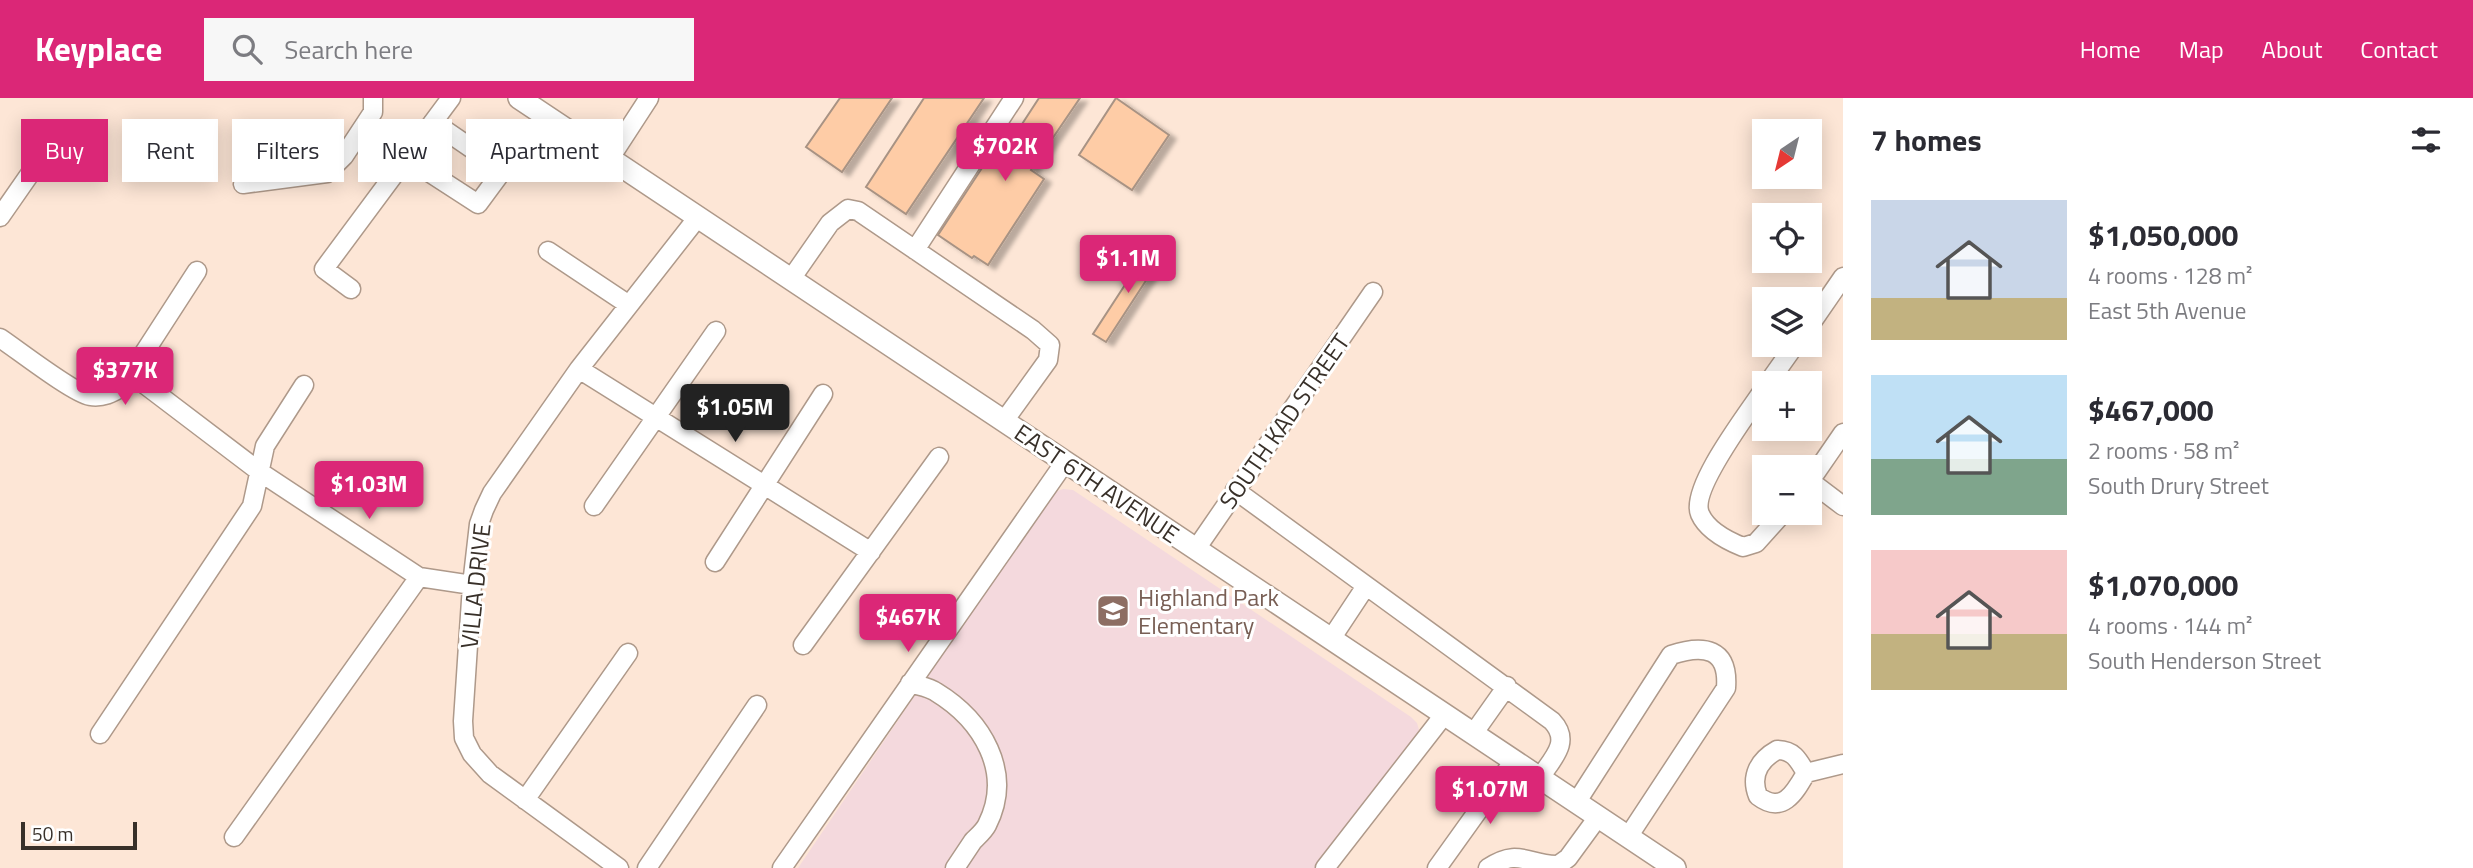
<!DOCTYPE html>
<meta charset="utf-8">
<style>
body{margin:0;font-family:"Titillium Web",sans-serif;background:#f7f7f7;color:#2b2b33;height:100vh;display:flex;flex-direction:column;font-size:26px;white-space:nowrap}
*{box-sizing:border-box;margin:0}
p{font-size:23px;color:#7c7c81}
.icon{flex:none;width:38px;height:38px;fill:none;stroke:currentColor;stroke-width:2;stroke-linecap:round;stroke-linejoin:round}
.map{position:relative;flex:1;overflow:hidden}
.drawer{display:flex;flex-direction:column;background:#fff;width:630px}
.drawer>*{flex:none}
.banner{position:absolute;left:21px;top:21px;width:665px;height:63px;display:flex;gap:14px}
.needle{width:46px;rotate:215deg}
.controls{position:absolute;left:1752px;top:21px;display:grid;gap:14px}
.controls a{display:grid;place-items:center;width:70px;height:70px;border-radius:0px;background:#fff;box-shadow:0 4px 18px #0003;font-size:35px}
.scale{position:absolute;left:21px;bottom:18px;width:116px;box-sizing:border-box;padding-left:7px;border:4px solid #383029;border-top:0;font-size:19px;line-height:24px;white-space:nowrap;color:#383029;-webkit-text-stroke:5px #fff;paint-order:stroke}
.price{position:absolute;translate:-50% -60px;padding:0 16px;border-radius:7px;background:#db2777;color:#fff;font-size:23px;line-height:46px;filter:drop-shadow(0 2px 4px #0008)}
.price::after{content:'';position:absolute;left:50%;top:42px;width:21px;height:16px;margin-left:-10px;background:inherit;clip-path:polygon(0 0,100% 0,50% 100%)}
.price.selected{background:#222;color:#fff}
ul{padding:0;list-style:none}
li{display:flex;align-items:center;gap:21px;height:175px;padding:0 28px}
li span{display:grid;place-items:center;flex:none;width:196px;height:140px;border-radius:0px;color:#555}
li>.icon{margin-inline-start:auto}
span .icon{width:84px;height:84px;fill:#fffc;stroke-width:1}
li b{font-size:30px}
h2{display:flex;justify-content:space-between;align-items:center;height:84px;padding:0 28px;font-size:30px}
.chip{padding:0 24px;border-radius:0px;background:#fff;box-shadow:0 4px 18px #0003;font-size:24px;line-height:63px}
.chip.selected{background:#db2777;color:#fff}
header{display:flex;align-items:center;gap:42px;box-sizing:border-box;height:98px;padding:0 35px;background:#db2777;color:#fff}
header strong{font-size:33px}
nav{display:flex;gap:38px;margin-inline-start:auto;font-size:24px}
.search{width:490px;height:63px;background:#f7f7f7;display:flex;align-items:center;gap:18px;box-sizing:border-box;padding:0 24px;border-radius:0px;color:#7c7c81;font-size:26px}
main{display:flex;flex:1;min-height:0}
.map>svg:first-child{display:block}
.education{fill:#f4d9dd}
.building{fill:#fecca6;stroke:#a89384;stroke-width:2;filter:url(#shadow)}
.lines{fill:none;stroke-linecap:round;stroke-linejoin:round}
.minor-casing{stroke:#ae998a;stroke-width:21}
.major-casing{stroke:#ae998a;stroke-width:24}
.minor{stroke:#fff;stroke-width:18}
.major{stroke:#fff;stroke-width:21}
.labels{text-anchor:middle;dominant-baseline:central;stroke-width:6;stroke-linejoin:round;paint-order:stroke}
.street-label{font-size:24px;fill:#383029;stroke:#fff}
.education-label{font-size:24px;fill:#785e54;stroke:#fff;text-anchor:start}
</style>
<header>
<strong>Keyplace</strong>
<div class="search"><svg class="icon" aria-label="search" viewBox="0 0 24 24"><circle cx="10" cy="10" r="6"/><path d="M15 15l6 6"/></svg>Search here</div>
<nav><a>Home</a><a>Map</a><a>About</a><a>Contact</a></nav>
</header>
<main>
<div class="map">
<svg width="1843" height="770" viewBox="0 0 1843 770">
<defs>
<filter id="shadow"><feDropShadow dx="7" dy="4" stdDeviation="2" flood-color="#0004"/></filter>
</defs>
<rect width="100%" height="100%" fill="#fde6d6"/>
<path class="education" d="M1063,391L1073,392L1411,619L1417,625L1419,632L1413,641L1317,770H798L1044,407L1055,394Z"/>
<path class="building" d="M840,0H892L842,74L806,49Z
M924,0H984L906,116L866,89Z
M1039,0H1080L1031,72L1044,81L988,167L974,158L972,160L938,137L1003,38L1011,43Z
M1116,0L1169,37L1132,92L1079,57Z
M1149,150L1162,158L1106,244L1093,236Z"/>
<g class="lines">
<defs>
<path id="minor" d="M407,60L478,106L503,72L433,24
M610,60L649,0
M243,86L327,75L344,58L373,14V0
M0,119L32,73
M915,152L1014,0
M548,153L629,207
M791,181L830,125L848,111L858,113L1033,232L1050,247L1048,262L1004,323
M351,191L324,171L451,0
M1810,227L1843,179
M0,240C18,252 73,295 90,298C103,300 112,295 122,289L197,173
M579,271L871,454
M131,276L260,374L419,479L472,487
M1768,285L1795,247
M1764,291C1749,314 1689,391 1700,416C1707,432 1728,443 1743,449L1756,445L1783,415
M1810,383L1843,335
M1810,383L1843,408
M1235,392L1552,623C1572,644 1552,661 1539,681
M594,408L716,233
M1196,451L1373,194
M715,464L823,296
M1331,541L1366,488
M803,547L939,359
M910,585C919,588 929,589 936,594C982,622 1014,674 987,727C984,733 978,738 973,743C967,752 961,761 955,770
M100,636L252,408L265,348L304,287
M1473,636L1507,588
M1777,652C1793,652 1798,661 1806,675C1795,694 1783,717 1758,698C1750,678 1759,662 1777,652Z
M1806,675L1843,666
M525,702L628,555
M1576,705L1671,557C1704,546 1729,550 1726,590L1628,739
M234,739L419,479
M619,770L490,676L472,656L464,640L463,623L472,487L479,426L484,412L492,395L579,271L698,119
M647,770L757,607
M782,770L1065,364
M1325,770L1444,617
M1437,770L1513,664
M1488,770C1518,750 1526,766 1556,767
M1554,770L1568,760L1598,719"/>
<path id="major" d="M519,0L1675,770"/>
</defs>
<use href="#minor" class="minor-casing"/>
<use href="#major" class="major-casing"/>
<use href="#minor" class="minor"/>
<use href="#major" class="major"/>
</g>
<defs>
<symbol id="school-square" viewBox="-11 -11 22 22"><rect x="-9" y="-9" width="18" height="18" rx="4" fill="#8d6e63" stroke="#fff"/><path d="M0-5L7-2L0 1L-7-2ZM-4 1L0 2.5L4 1V4Q0 6-4 4Z" fill="#fff"/></symbol>
</defs>
<g fill-rule="evenodd">
<use href="#school-square" x="1094" y="494" width="38" height="38"/>
</g>
<g class="labels">
<g class="street-label">
<text transform="translate(1284 323) rotate(-55)">SOUTH KAD STREET</text>
<text transform="translate(1097 385) rotate(34)">EAST 6TH AVENUE</text>
<text transform="translate(475 488) rotate(-84)">VILLA DRIVE</text>
</g>
<g class="education-label">
<text x="1138" y="499">Highland Park<tspan x="1138" dy="28">Elementary</tspan></text>
</g>
</g>
</svg>
<div class="controls">
<a><svg class="needle" viewBox="-14 -14 28 28"><path d="M0-13l5 13h-10z" fill="#e53935"/><path d="M0 13l5-13h-10z" fill="#7c7c81"/></svg></a>
<a><svg class="icon" aria-label="locate" viewBox="0 0 24 24"><circle cx="12" cy="12" r="6"/><path d="M12 2v4M12 18v4M2 12h4M18 12h4"/></svg></a>
<a><svg class="icon" aria-label="layers" viewBox="0 0 24 24"><path d="M12 4l9 5-9 5-9-5zM3 14l9 5 9-5"/></svg></a>
<a>+</a>
<a>−</a>
</div>
<div class="scale">50 m</div>
<b class="price" style="left:1005px;top:85px">$702K</b>
<b class="price" style="left:1128px;top:197px">$1.1M</b>
<b class="price" style="left:125px;top:309px">$377K</b>
<b class="price selected" style="left:735px;top:346px">$1.05M</b>
<b class="price" style="left:369px;top:423px">$1.03M</b>
<b class="price" style="left:908px;top:556px">$467K</b>
<b class="price" style="left:1490px;top:728px">$1.07M</b>
<div class="banner">
<a class="chip selected">Buy</a>
<a class="chip">Rent</a>
<a class="chip">Filters</a>
<a class="chip">New</a>
<a class="chip">Apartment</a>
</div>
</div>
<section class="drawer">
<h2>7 homes<svg class="icon" aria-label="filters" viewBox="0 0 24 24"><path d="M4 7h16M4 17h16"/><circle cx="9" cy="7" r="2"/><circle cx="15" cy="17" r="2"/></svg></h2>
<ul>
<li><span style="background:linear-gradient(#c9d6e8 70%,#c2b280 0)"><svg class="icon" aria-label="home" viewBox="0 0 24 24"><path d="M3 11l9-7 9 7M6 9v11h12V9"/></svg></span><div><b>$1,050,000</b><p>4 rooms · 128 m²</p><p>East 5th Avenue</p></div></li>
<li><span style="background:linear-gradient(#bfe0f5 60%,#7fa58c 0)"><svg class="icon" aria-label="home" viewBox="0 0 24 24"><path d="M3 11l9-7 9 7M6 9v11h12V9"/></svg></span><div><b>$467,000</b><p>2 rooms · 58 m²</p><p>South Drury Street</p></div></li>
<li><span style="background:linear-gradient(#f6c9c9 60%,#c2b280 0)"><svg class="icon" aria-label="home" viewBox="0 0 24 24"><path d="M3 11l9-7 9 7M6 9v11h12V9"/></svg></span><div><b>$1,070,000</b><p>4 rooms · 144 m²</p><p>South Henderson Street</p></div></li>
</ul>
</section>
</main>
